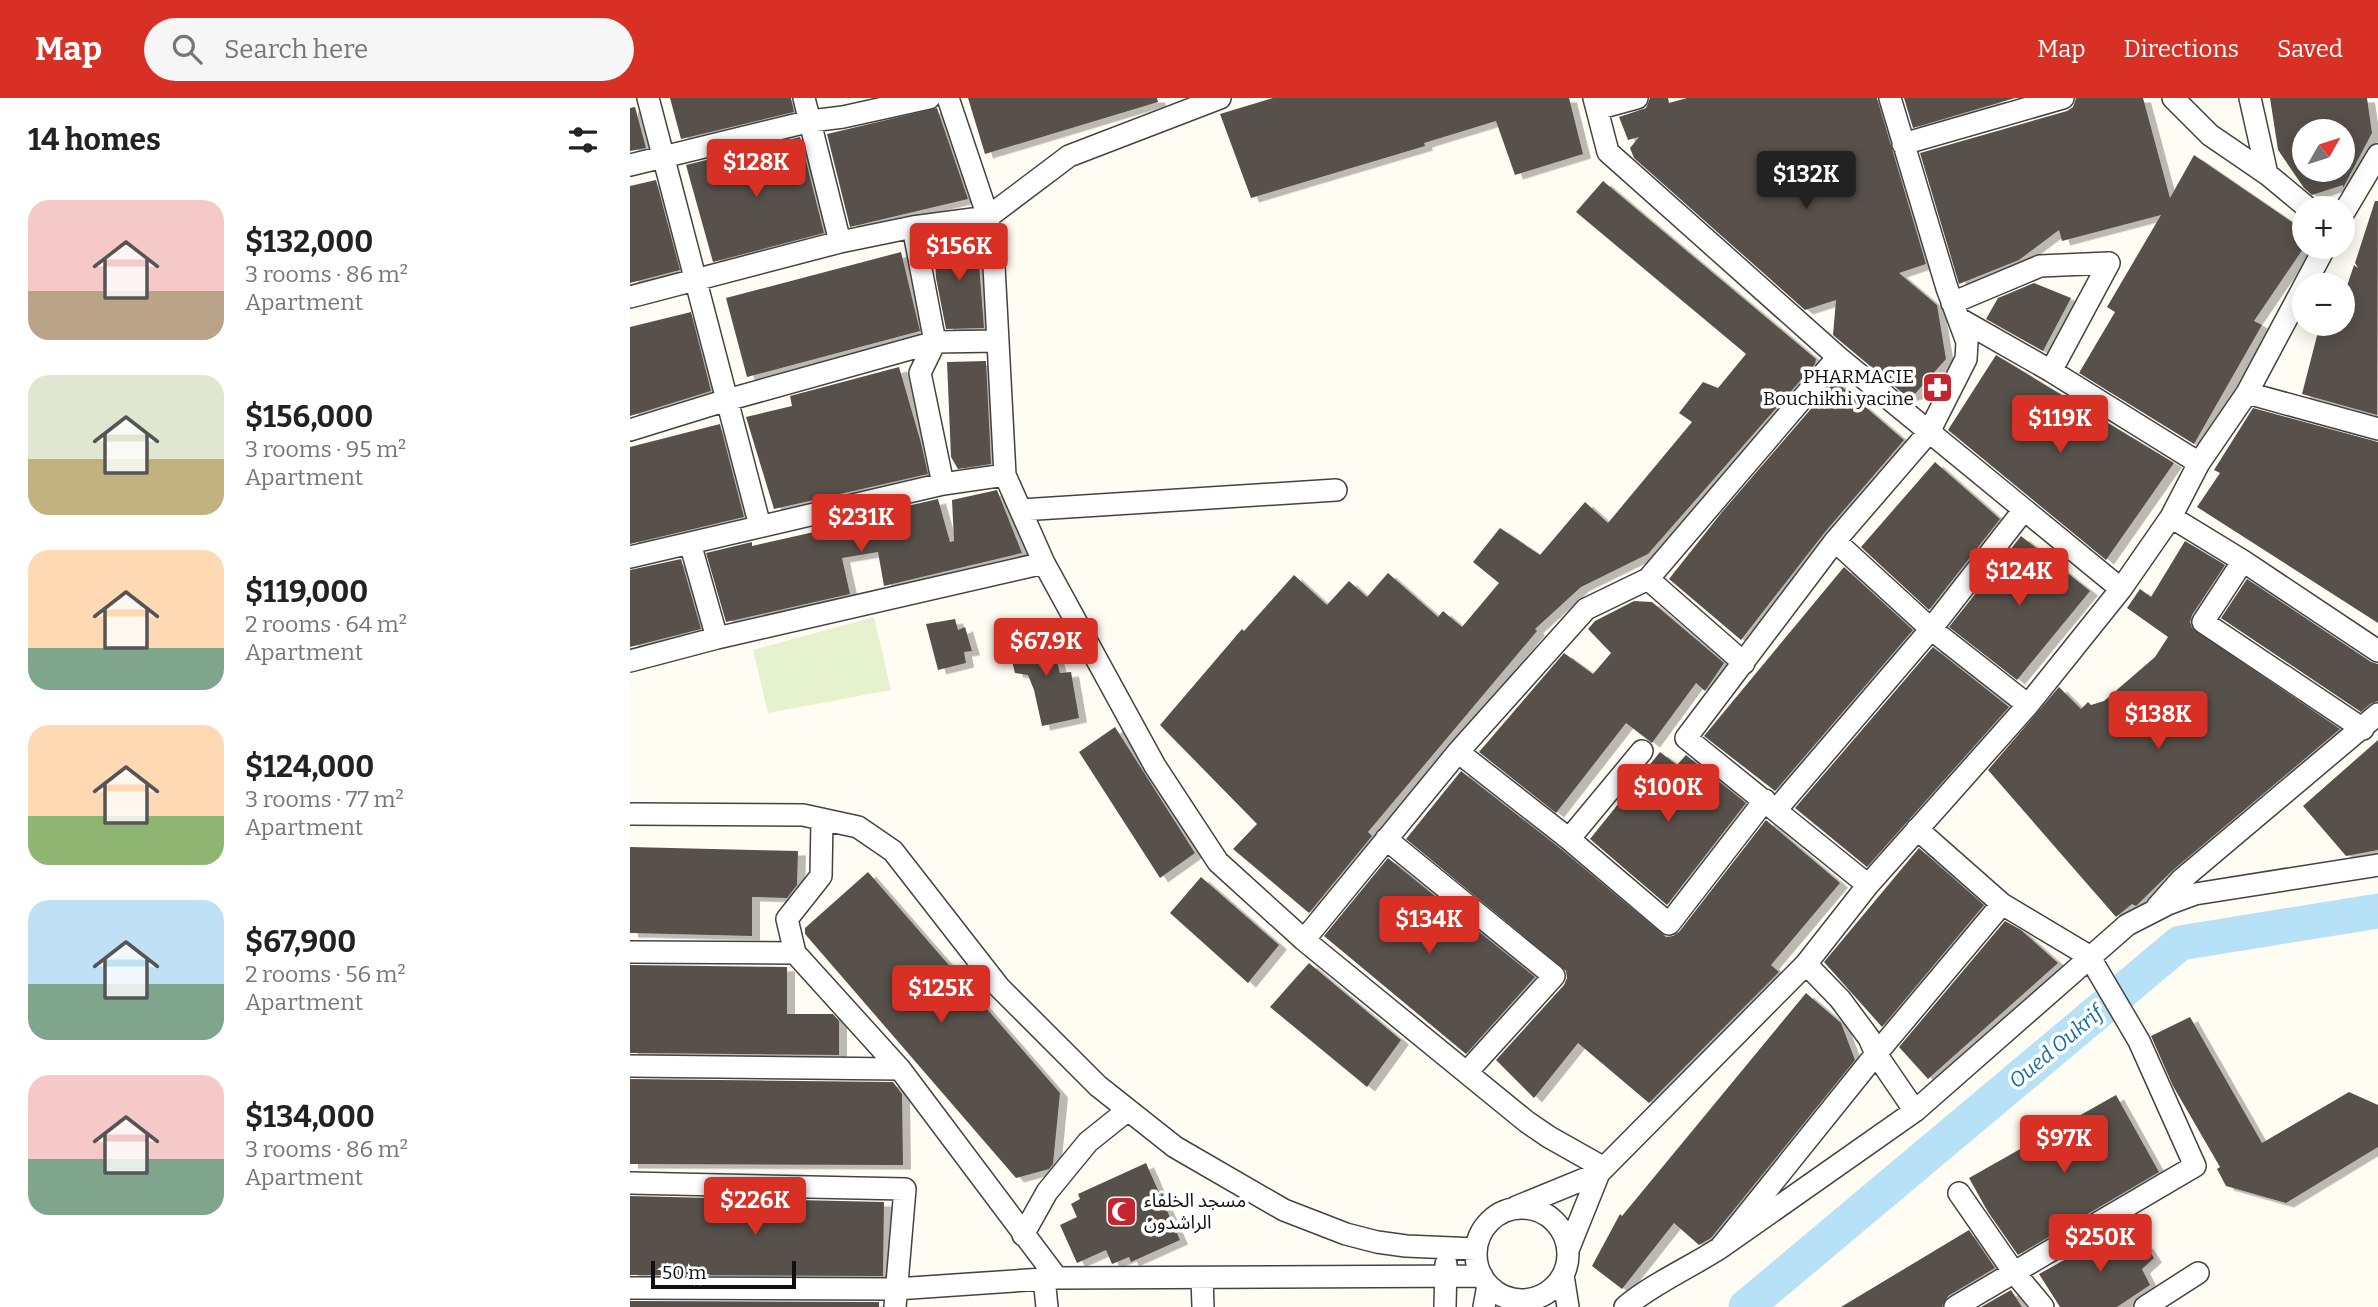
<!DOCTYPE html>
<meta charset="utf-8">
<style>
body{margin:0;font-family:Bitter,"Noto Sans Arabic",serif;background:#f6f6f6;color:#222;height:100vh;display:flex;flex-direction:column;font-size:26px;white-space:nowrap}
*{box-sizing:border-box;margin:0}
p{font-size:23px;color:#767676}
.icon{flex:none;width:38px;height:38px;fill:none;stroke:currentColor;stroke-width:2;stroke-linecap:round;stroke-linejoin:round}
.map{position:relative;flex:1;overflow:hidden}
.side{display:flex;flex-direction:column;background:#fff;width:630px}
.side>*{flex:none}
.needle{width:46px;rotate:51deg}
.fabs{position:absolute;left:1662px;top:21px;display:grid;gap:14px}
.fabs a{display:grid;place-items:center;width:63px;height:63px;border-radius:50%;background:#fff;box-shadow:0 4px 18px #0003;font-size:35px}
.scale{position:absolute;left:21px;bottom:18px;width:145px;box-sizing:border-box;padding-left:7px;border:4px solid #101010;border-top:0;font-size:19px;line-height:24px;white-space:nowrap;color:#101010;-webkit-text-stroke:5px #fff;paint-order:stroke}
.price{position:absolute;translate:-50% -60px;padding:0 16px;border-radius:7px;background:#d93025;color:#fff;font-size:23px;line-height:46px;filter:drop-shadow(0 2px 4px #0008)}
.price::after{content:'';position:absolute;left:50%;top:42px;width:21px;height:16px;margin-left:-10px;background:inherit;clip-path:polygon(0 0,100% 0,50% 100%)}
.price.active{background:#222;color:#fff}
ul{padding:0;list-style:none}
li{display:flex;align-items:center;gap:21px;height:175px;padding:0 28px}
li span{display:grid;place-items:center;flex:none;width:196px;height:140px;border-radius:21px;color:#555}
li>.icon{margin-inline-start:auto}
span .icon{width:84px;height:84px;fill:#fffc;stroke-width:1}
li b{font-size:30px}
h2{display:flex;justify-content:space-between;align-items:center;height:84px;padding:0 28px;font-size:30px}
header{display:flex;align-items:center;gap:42px;box-sizing:border-box;height:98px;padding:0 35px;background:#d93025;color:#fff}
header strong{font-size:33px}
nav{display:flex;gap:38px;margin-inline-start:auto;font-size:24px}
.search{width:490px;height:63px;background:#f6f6f6;display:flex;align-items:center;gap:18px;box-sizing:border-box;padding:0 24px;border-radius:38px;color:#767676;font-size:26px}
main{display:flex;flex:1;min-height:0}
.map>svg:first-child{display:block}
.pitch{fill:#e6f2ce}
.lines{fill:none;stroke-linecap:round;stroke-linejoin:round}
.river{stroke:#b7e1f7;stroke-width:35}
.building{fill:#59514c;fill-rule:evenodd;filter:url(#shadow)}
.minor-casing{stroke:#434343;stroke-width:24}
.minor{stroke:#fff;stroke-width:21}
.labels{text-anchor:middle;dominant-baseline:central;stroke-width:7;stroke-linejoin:round;paint-order:stroke}
.poi-label{font-size:19px;fill:#101010;stroke:#fff;text-anchor:end}
.water-label{font-size:21px;font-style:italic;fill:#176aa4;stroke:#fff}
</style>
<header>
<strong>Map</strong>
<div class="search"><svg class="icon" aria-label="search" viewBox="0 0 24 24"><circle cx="10" cy="10" r="6"/><path d="M15 15l6 6"/></svg>Search here</div>
<nav><a>Map</a><a>Directions</a><a>Saved</a></nav>
</header>
<main>
<section class="side">
<h2>14 homes<svg class="icon" aria-label="filters" viewBox="0 0 24 24"><path d="M4 7h16M4 17h16"/><circle cx="9" cy="7" r="2"/><circle cx="15" cy="17" r="2"/></svg></h2>
<ul>
<li><span style="background:linear-gradient(#f6c9c9 65%,#b9a48a 0)"><svg class="icon" aria-label="home" viewBox="0 0 24 24"><path d="M3 11l9-7 9 7M6 9v11h12V9"/></svg></span><div><b>$132,000</b><p>3 rooms · 86 m²</p><p>Apartment</p></div></li>
<li><span style="background:linear-gradient(#dfe7d0 60%,#c2b280 0)"><svg class="icon" aria-label="home" viewBox="0 0 24 24"><path d="M3 11l9-7 9 7M6 9v11h12V9"/></svg></span><div><b>$156,000</b><p>3 rooms · 95 m²</p><p>Apartment</p></div></li>
<li><span style="background:linear-gradient(#ffd9b3 70%,#7fa58c 0)"><svg class="icon" aria-label="home" viewBox="0 0 24 24"><path d="M3 11l9-7 9 7M6 9v11h12V9"/></svg></span><div><b>$119,000</b><p>2 rooms · 64 m²</p><p>Apartment</p></div></li>
<li><span style="background:linear-gradient(#ffd9b3 65%,#8fb573 0)"><svg class="icon" aria-label="home" viewBox="0 0 24 24"><path d="M3 11l9-7 9 7M6 9v11h12V9"/></svg></span><div><b>$124,000</b><p>3 rooms · 77 m²</p><p>Apartment</p></div></li>
<li><span style="background:linear-gradient(#bfe0f5 60%,#7fa58c 0)"><svg class="icon" aria-label="home" viewBox="0 0 24 24"><path d="M3 11l9-7 9 7M6 9v11h12V9"/></svg></span><div><b>$67,900</b><p>2 rooms · 56 m²</p><p>Apartment</p></div></li>
<li><span style="background:linear-gradient(#f6c9c9 60%,#7fa58c 0)"><svg class="icon" aria-label="home" viewBox="0 0 24 24"><path d="M3 11l9-7 9 7M6 9v11h12V9"/></svg></span><div><b>$134,000</b><p>3 rooms · 86 m²</p><p>Apartment</p></div></li>
</ul>
</section>
<div class="map">
<svg width="1748" height="1209" viewBox="0 0 1748 1209">
<defs>
<filter id="shadow"><feDropShadow dx="8" dy="4.5" stdDeviation="0" flood-color="#0004"/></filter>
</defs>
<rect width="100%" height="100%" fill="#fffcf3"/>
<path class="pitch" d="M244,519L261,592L138,615L123,552Z"/>
<g class="lines">
<path class="river" d="M1116,1209L1550,845L1748,813"/>
</g>
<path class="building" d="M40,0H161L164,14L51,41Z
M338,0H527L528,4L355,56Z
M643,0H939L953,56L885,77L866,23L794,45L795,48L621,100L590,16Z
M1020,0H1038L1039,5L1057,0H1247L1296,166L1269,175L1307,207L1316,261L1284,297L1277,299L1203,237L1206,202L1175,212L1004,60L1000,50L1009,39L998,42L989,19L1016,10Z
M1274,0H1385L1283,30Z
M1446,0H1513L1540,100L1564,57L1675,133V148L1624,223L1632,227L1564,346L1449,275L1485,214L1477,209L1531,117L1432,143L1429,132L1389,162L1329,186L1290,55L1437,13L1443,9Z
M1640,0H1737L1742,35L1713,90V87L1682,97L1674,90L1648,52ZM1675,33H1713V72H1675Z
M5,9L16,50L0,53V10Z
M307,10L338,101L220,129L197,36Z
M170,39L194,135L83,164L56,67Z
M26,82L50,172L0,185V88Z
M973,83L1186,261L1185,266L1018,456L951,489L905,531L907,533L738,734L742,738L679,815L603,751L627,726L530,627L612,531L614,533L664,477L697,507L719,483L737,499L758,475L808,519L813,513L832,529L869,485L843,464L870,430L910,457L955,404L978,425L1062,324L1049,315L1073,284L1088,290L1116,256L946,114Z
M1745,103H1748L1747,317L1672,296L1690,226H1713V200L1724,167L1728,170L1725,165Z
M347,140L354,230L316,231L306,180L304,142Z
M271,154L290,233L117,279L96,200Z
M1404,185L1441,200L1413,253L1356,221L1368,200Z
M61,214L81,293L0,318V229Z
M1366,257L1544,365L1476,462L1318,332Z
M356,263L361,366L328,371L321,359L317,264Z
M269,269L291,345L298,376L144,411L116,319L162,308L160,298Z
M1205,283L1274,342L1195,434L1111,542L1039,481L1092,414Z
M1623,310L1748,344V525L1567,409L1590,375L1584,372Z
M90,326L114,419L0,446V349Z
M1305,364L1370,421L1299,512L1231,449Z
M367,392L392,455L254,488L248,454L212,460L220,496L96,524L76,455L122,444V448L224,425V420L308,401L320,444L324,443L322,402Z
M1391,438L1460,493L1387,582L1319,529Z
M1555,443L1595,467L1562,517L1560,524L1562,530L1710,631L1543,772L1506,808L1502,806L1486,819L1358,672L1429,589L1451,611L1458,604L1461,607L1474,603L1525,559L1538,539L1497,510L1510,491L1521,499Z
M51,461L71,531L0,549V472Z
M1214,469L1283,532L1145,693L1074,638Z
M1617,481L1741,564L1748,566V603L1740,606L1731,614L1591,520Z
M1004,503L1022,504L1094,565L1075,593L1066,585L1022,645L996,625L926,715L849,654L934,555L963,576L981,555L958,531L965,523Z
M325,521L328,532L335,529L342,553L334,554L336,565L308,572L296,526Z
M419,534L430,575L441,574L449,620L412,628L404,592L398,577L385,575L379,551L388,550L387,538Z
M1303,549L1379,609L1237,769L1165,710Z
M485,629L565,755L530,780L449,654Z
M1748,642V752L1716,758L1673,708Z
M1030,654L1047,667L1056,657L1116,705L1037,807L960,741Z
M831,673L931,751L1036,839L1043,838L1049,834L1136,722L1210,785L1141,867L1149,874L1019,1005L948,945L904,1000L866,962L934,887L937,880L936,873L776,741Z
M0,749L168,753L167,787L157,800L122,799V838L0,835Z
M1289,750L1354,807L1252,929L1194,864Z
M758,760L905,879L836,956L694,838Z
M238,774L430,995L423,1066L419,1071L386,1080L175,836V830Z
M571,779L649,847L618,885L540,815Z
M1375,823L1391,832L1428,865L1298,981L1269,949Z
M679,865L771,942L737,989L640,909Z
M0,867L157,869V916H203L209,923V957L0,955Z
M1176,895L1211,925L1225,962L1081,1140L1069,1147L1044,1125L992,1191L962,1168L990,1116L992,1118Z
M1560,919L1632,1045L1719,994L1748,1007V1049L1656,1105L1596,1088L1587,1071L1590,1069L1543,988L1521,938Z
M0,981L263,984L272,996L273,1067L0,1066Z
M1486,997L1529,1074L1388,1157L1358,1114L1339,1080Z
M516,1065L550,1142L501,1164L499,1159L482,1166L476,1152L447,1165L430,1127L447,1119L441,1106L450,1101L448,1096Z
M0,1098L254,1104L253,1178L0,1177Z
M1494,1129L1507,1151L1515,1146L1524,1160L1512,1171L1520,1187L1487,1209H1430L1409,1176Z
M1339,1132L1365,1170L1318,1198L1312,1209H1211Z
M1381,1192L1392,1209H1351Z
M0,1203L249,1204V1209H0Z"/>
<g class="lines">
<defs>
<path id="minor" d="M18,0L130,428
M174,0L210,144
M318,0L358,119L364,168L375,377L414,465L525,668L588,764L674,842L897,1024L919,1039L974,1070
M964,0L978,54L1208,259L1491,491
M1543,0L1580,37L1637,76L1678,110
M1620,0L1637,76
M967,11L1007,0
M1273,46L1433,0
M0,67L181,23L213,19L299,0
M1713,116L1748,57
M283,129L305,244L290,275L313,386
M0,199L210,144L283,129L358,119L439,58L590,0
M1322,205L1410,168L1479,165
M1328,220L1421,273L1569,365
M1421,273L1479,165
M1617,295L1748,331
M0,332L97,302L305,244L368,243
M391,412L706,392
M1541,419L1613,463L1748,553
M1205,443L1301,531L1398,607
M60,445L87,540
M0,459L313,386L375,377
M1613,463L1573,524L1733,631
M1018,481L1114,565
M0,563L87,540L414,465
M828,654L939,741L1039,826L1135,702
M1146,712L1301,531L1393,413
M0,716L173,717L228,729L263,753L369,889L468,988L545,1049L654,1112L716,1136L747,1144L776,1148L846,1151
M192,721L191,778L157,821L165,855L270,971L427,1180
M1287,731L1372,806L1459,858L1509,943L1565,1068L1325,1209
M756,741L924,878L837,974
M939,741L1012,653
M1238,787L1056,640L1205,443L1299,334L1336,261L1337,244L1317,190L1260,0
M1527,809L1551,782L1748,616
M674,842L828,654L956,511L1018,481L1208,259
M0,854L165,855
M1176,866L1210,901L1239,940L1246,956L1285,1013
M0,968L270,971
M0,1085L275,1091L265,1209
M1329,1095L1383,1173L1413,1209
M886,1109L969,1075
M846 1156a46 46 0 1 1 92 0a46 46 0 1 1-92 0Z
M393,1137L417,1094L458,1044L498,1012
M1090,1150L1285,1013L1497,827L1538,806L1565,796L1748,767
M938,1152L969,1075L1176,866L1238,787L1398,607L1491,491L1541,419L1569,365L1617,295L1695,149
M933,1177L938,1209
M414,1180L417,1209
M572,1180L573,1209
M0,1190L266,1191L427,1180L852,1178
M815,1209L816,1166
M854,1209L858,1187
M995,1209C1024,1185 1059,1170 1090,1150L1246,956L1372,806
M1515,1209L1568,1175"/>
</defs>
<use href="#minor" class="minor-casing"/>
<use href="#minor" class="minor"/>
</g>
<defs>
<symbol id="pharmacy-square" viewBox="-11 -11 22 22"><rect x="-9" y="-9" width="18" height="18" rx="4" fill="#c32631" stroke="#fff"/><path d="M-2-6h4v4h4v4h-4v4h-4v-4h-4v-4h4Z" fill="#fff"/></symbol>
<symbol id="mosque-square" viewBox="-11 -11 22 22"><rect x="-9" y="-9" width="18" height="18" rx="4" fill="#c32631" stroke="#fff"/><path d="M3.5-4.9A6 6 0 1 0 3.5 4.9A5 5 0 1 1 3.5-4.9Z" fill="#fff"/></symbol>
</defs>
<g fill-rule="evenodd">
<use href="#pharmacy-square" x="1290" y="272" width="35" height="35"/>
<use href="#mosque-square" x="474" y="1096" width="35" height="35"/>
</g>
<g class="labels">
<g class="poi-label">
<text x="1284" y="278">PHARMACIE<tspan x="1284" dy="22">Bouchikhi yacine</tspan></text>
<text x="514" y="1102" text-anchor="start">مسجد الخلفاء<tspan x="514" dy="22">الراشدون</tspan></text>
</g>
<g class="water-label">
<text transform="translate(1426 949) rotate(-40)">Oued Oukrif</text>
</g>
</g>
</svg>
<div class="fabs">
<a><svg class="needle" viewBox="-14 -14 28 28"><path d="M0-13l5 13h-10z" fill="#e53935"/><path d="M0 13l5-13h-10z" fill="#767676"/></svg></a>
<a>+</a>
<a>−</a>
</div>
<div class="scale">50 m</div>
<b class="price" style="left:126px;top:101px">$128K</b>
<b class="price active" style="left:1176px;top:113px">$132K</b>
<b class="price" style="left:329px;top:185px">$156K</b>
<b class="price" style="left:1430px;top:357px">$119K</b>
<b class="price" style="left:231px;top:456px">$231K</b>
<b class="price" style="left:1389px;top:510px">$124K</b>
<b class="price" style="left:416px;top:580px">$67.9K</b>
<b class="price" style="left:1528px;top:653px">$138K</b>
<b class="price" style="left:1038px;top:726px">$100K</b>
<b class="price" style="left:799px;top:858px">$134K</b>
<b class="price" style="left:311px;top:927px">$125K</b>
<b class="price" style="left:1434px;top:1077px">$97K</b>
<b class="price" style="left:125px;top:1139px">$226K</b>
<b class="price" style="left:1470px;top:1176px">$250K</b>
</div>
</main>
